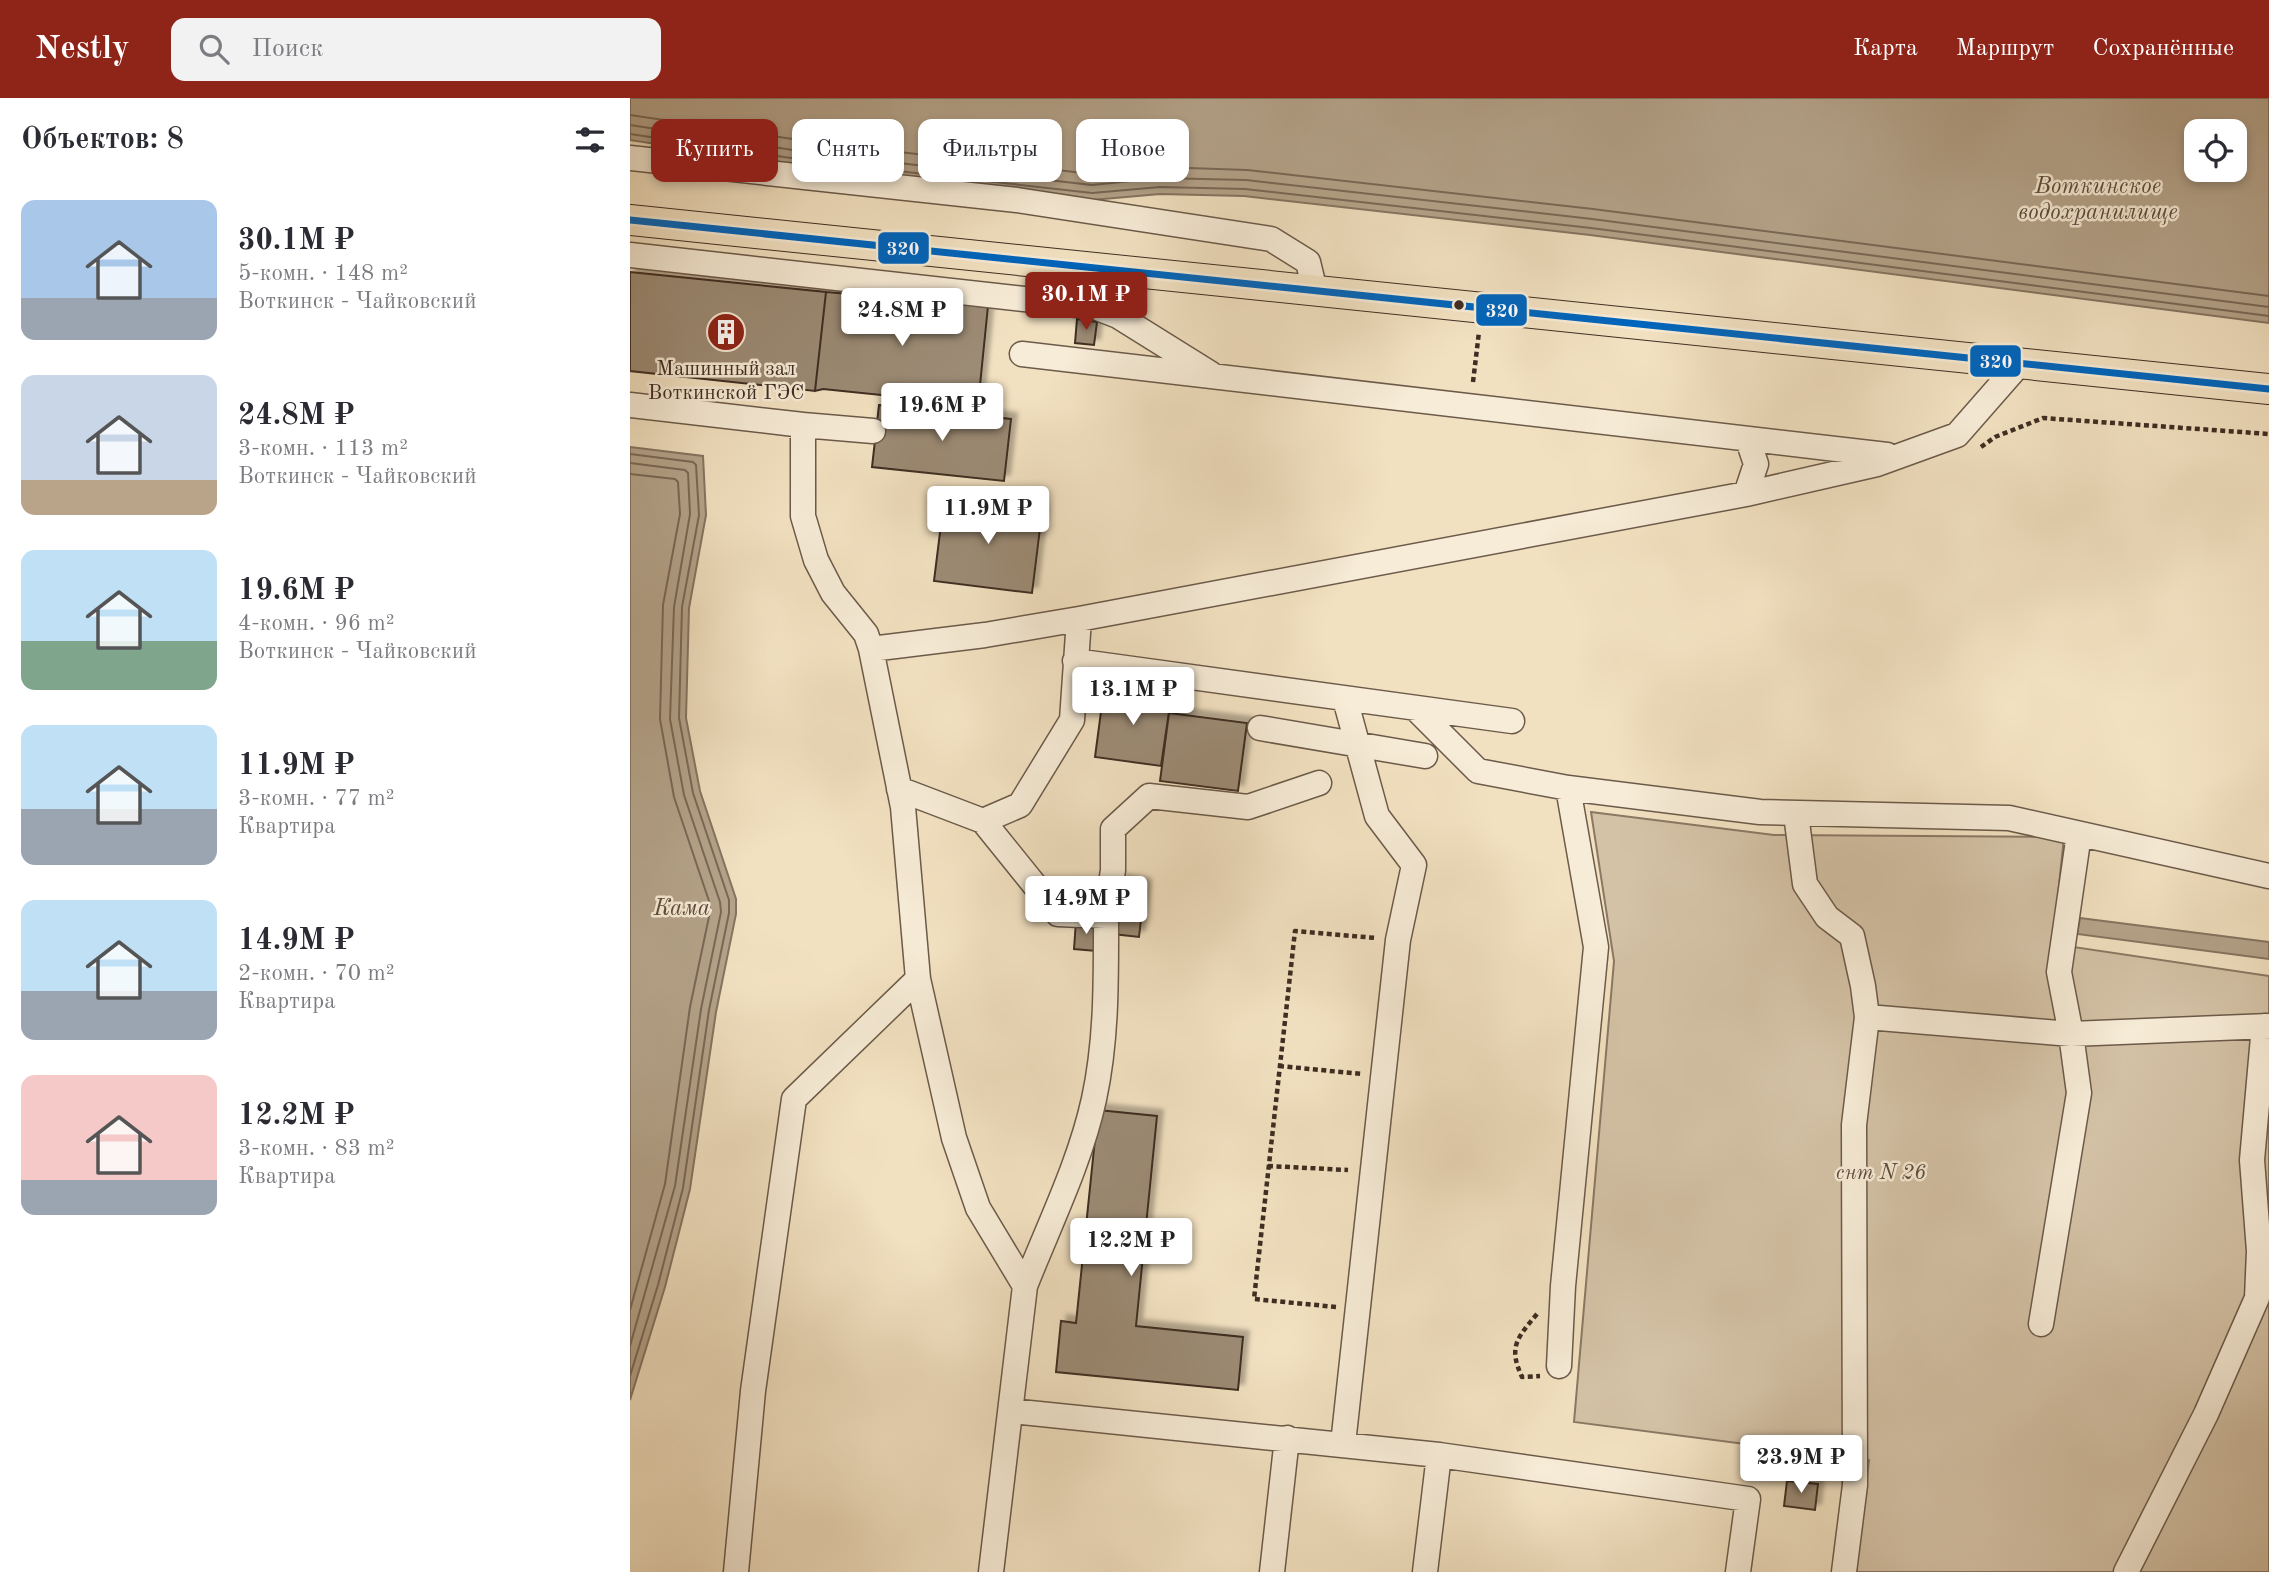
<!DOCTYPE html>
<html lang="ru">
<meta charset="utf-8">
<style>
body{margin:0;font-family:"Old Standard TT",serif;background:#f2f2f3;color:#2b2b33;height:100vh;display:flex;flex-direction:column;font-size:26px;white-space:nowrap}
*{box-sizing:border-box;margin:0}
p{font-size:23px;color:#7c7c81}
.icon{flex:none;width:38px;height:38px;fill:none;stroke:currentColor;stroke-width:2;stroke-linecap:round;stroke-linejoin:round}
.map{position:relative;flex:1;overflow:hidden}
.side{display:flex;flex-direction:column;background:#fff;width:630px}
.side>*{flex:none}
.top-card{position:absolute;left:21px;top:21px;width:665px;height:63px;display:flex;gap:14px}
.controls{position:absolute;left:1554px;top:21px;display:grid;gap:14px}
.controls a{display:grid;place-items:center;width:63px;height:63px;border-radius:14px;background:#fff;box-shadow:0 4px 10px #0003;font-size:35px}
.price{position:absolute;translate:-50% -60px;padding:0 16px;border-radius:7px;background:#fff;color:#222;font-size:23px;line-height:46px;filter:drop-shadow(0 2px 4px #0008)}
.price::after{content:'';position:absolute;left:50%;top:42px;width:21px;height:16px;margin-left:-10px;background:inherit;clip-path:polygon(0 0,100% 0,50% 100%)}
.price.active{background:#8f2418;color:#fff}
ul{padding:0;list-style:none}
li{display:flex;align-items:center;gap:21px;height:175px;padding:0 21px}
li span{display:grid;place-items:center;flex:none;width:196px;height:140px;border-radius:14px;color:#555}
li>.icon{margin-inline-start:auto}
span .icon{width:84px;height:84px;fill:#fffc;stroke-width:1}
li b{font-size:30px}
h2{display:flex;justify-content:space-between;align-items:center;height:84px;padding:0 21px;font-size:30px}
.pill{padding:0 24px;border-radius:14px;background:#fff;box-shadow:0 4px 10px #0003;font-size:24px;line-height:63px}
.pill.active{background:#8f2418;color:#fff}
header{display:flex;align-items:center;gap:42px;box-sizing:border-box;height:98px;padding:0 35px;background:#8f2418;color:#fff}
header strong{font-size:33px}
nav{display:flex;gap:38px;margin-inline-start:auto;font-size:24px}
.search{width:490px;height:63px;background:#f2f2f3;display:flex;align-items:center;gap:18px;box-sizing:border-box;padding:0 24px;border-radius:14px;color:#7c7c81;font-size:26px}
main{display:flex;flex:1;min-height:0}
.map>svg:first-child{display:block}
.green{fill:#d4c2a6;stroke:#8a7864;stroke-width:2}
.water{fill:#b5a48b;stroke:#867461;stroke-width:2;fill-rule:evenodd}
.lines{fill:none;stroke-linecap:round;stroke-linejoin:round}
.shore{stroke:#7a6857;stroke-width:2}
.building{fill:#9c8b75;stroke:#3f2d23;stroke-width:2;filter:url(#shadow)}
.minor-casing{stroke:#6c5a4a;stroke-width:27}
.major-casing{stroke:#3f2d23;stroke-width:32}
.path{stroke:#3f2d23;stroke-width:4.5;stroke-dasharray:5 3.5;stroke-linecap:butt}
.minor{stroke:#f7ecd7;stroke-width:24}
.major{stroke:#f2e1c1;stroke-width:30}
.bus-1-casing{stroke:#f7ecd7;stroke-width:12}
.bus-1{stroke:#0065bd;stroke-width:7}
.bus-dot{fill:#3f2d23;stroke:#f7ecd7;stroke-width:2.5}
.labels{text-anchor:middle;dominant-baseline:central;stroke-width:5;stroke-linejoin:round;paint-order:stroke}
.poi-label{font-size:21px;fill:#3f2d23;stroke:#f7ecd7}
.park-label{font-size:21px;font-style:italic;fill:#5d4b3d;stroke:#f7ecd7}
.water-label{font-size:23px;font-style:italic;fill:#5c4b3d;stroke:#f7ecd7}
.line-badge{stroke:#f7ecd7;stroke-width:2.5}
.badge-label{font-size:19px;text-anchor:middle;font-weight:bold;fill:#fff}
</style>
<header>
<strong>Nestly</strong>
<div class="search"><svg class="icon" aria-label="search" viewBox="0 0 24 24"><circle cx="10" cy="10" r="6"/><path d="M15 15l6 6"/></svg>Поиск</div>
<nav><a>Карта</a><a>Маршрут</a><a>Сохранённые</a></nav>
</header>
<main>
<section class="side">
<h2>Объектов: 8<svg class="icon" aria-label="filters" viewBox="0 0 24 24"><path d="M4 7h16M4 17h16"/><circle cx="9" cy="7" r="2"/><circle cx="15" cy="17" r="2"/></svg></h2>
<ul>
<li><span style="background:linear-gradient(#a9c7e8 70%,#9aa5b1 0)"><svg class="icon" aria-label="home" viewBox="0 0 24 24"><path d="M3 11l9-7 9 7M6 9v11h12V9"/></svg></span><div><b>30.1M ₽</b><p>5-комн. · 148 m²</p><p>Воткинск - Чайковский</p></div></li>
<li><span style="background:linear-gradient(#c9d6e8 75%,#b9a48a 0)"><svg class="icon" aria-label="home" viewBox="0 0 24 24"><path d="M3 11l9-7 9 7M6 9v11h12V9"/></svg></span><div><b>24.8M ₽</b><p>3-комн. · 113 m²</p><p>Воткинск - Чайковский</p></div></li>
<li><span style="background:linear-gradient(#bfe0f5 65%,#7fa58c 0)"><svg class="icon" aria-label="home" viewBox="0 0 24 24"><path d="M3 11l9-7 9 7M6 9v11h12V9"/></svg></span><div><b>19.6M ₽</b><p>4-комн. · 96 m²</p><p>Воткинск - Чайковский</p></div></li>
<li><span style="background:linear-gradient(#bfe0f5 60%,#9aa5b1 0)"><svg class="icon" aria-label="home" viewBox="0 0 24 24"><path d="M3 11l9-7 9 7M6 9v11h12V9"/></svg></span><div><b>11.9M ₽</b><p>3-комн. · 77 m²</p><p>Квартира</p></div></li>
<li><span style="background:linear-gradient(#bfe0f5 65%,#9aa5b1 0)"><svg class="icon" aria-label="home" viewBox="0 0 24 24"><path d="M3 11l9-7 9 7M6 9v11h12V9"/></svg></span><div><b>14.9M ₽</b><p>2-комн. · 70 m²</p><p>Квартира</p></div></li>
<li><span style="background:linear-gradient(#f6c9c9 75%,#9aa5b1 0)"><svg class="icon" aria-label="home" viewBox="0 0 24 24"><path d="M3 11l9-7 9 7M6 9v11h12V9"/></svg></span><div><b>12.2M ₽</b><p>3-комн. · 83 m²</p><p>Квартира</p></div></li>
</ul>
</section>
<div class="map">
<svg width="1639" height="1474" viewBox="0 0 1639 1474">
<defs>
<filter id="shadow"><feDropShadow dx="6" dy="-6" stdDeviation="2" flood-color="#0004"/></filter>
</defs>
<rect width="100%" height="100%" fill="#f2e1c1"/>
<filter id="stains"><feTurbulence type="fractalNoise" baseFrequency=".00286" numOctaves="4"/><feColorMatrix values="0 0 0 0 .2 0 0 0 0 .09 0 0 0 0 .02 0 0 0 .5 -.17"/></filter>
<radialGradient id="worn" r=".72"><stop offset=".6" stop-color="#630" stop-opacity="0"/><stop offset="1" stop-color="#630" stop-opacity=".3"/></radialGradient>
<path class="green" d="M961,714L1144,737L1434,739L1423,846L1639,878V1474H1226L1239,1362L944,1324L984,863Z"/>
<path class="water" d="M0,0H1639V225L960,137L614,98L530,96L462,102L187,71L0,42ZM1566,33H1605V72H1566Z
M0,349L73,358L76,417L59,510L56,620L70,693L106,801V816L86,914L60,1091L35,1189L0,1302Z
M1450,820L1639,844V861L1447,836Z"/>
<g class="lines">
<path class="shore" d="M0,17L190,45L462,76L529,69L617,72L963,111L1639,198
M0,27L189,56L462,87L530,80L616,82L962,121L1639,209
M0,36L188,64L462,95L530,89L615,91L961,130L1639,218
M0,356L63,364L66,367L69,417L52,509L49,620L63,695L99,802V815L79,912L53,1090L28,1187L0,1278
M0,365L55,372L58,375L60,416L44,509L40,621L54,697L90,804L91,814L71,911L45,1088L0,1248
M0,376L45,381L48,384L50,416L33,507L30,621L44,699L80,806V814L60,909L35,1086L0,1212"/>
</g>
<path class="building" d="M0,174L196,194L185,293L0,273Z
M196,194L358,208L348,307L193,291L185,293Z
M447,221L467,224L464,247L445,245Z
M249,307L381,321L374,383L242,369Z
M314,402L412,414L402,495L304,483Z
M474,591L541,600L531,668L465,659Z
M539,615L617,625L608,693L530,683Z
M489,783L515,787L509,839L483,836Z
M446,823L469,824L466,853L444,851Z
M468,1012L527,1018L506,1228L613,1239L608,1292L426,1274L431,1223L446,1225Z
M1157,1383L1188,1386L1185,1412L1154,1408Z"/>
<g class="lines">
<defs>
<path id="minor" d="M0,60L387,102L641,141L678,164L685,193
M0,157L465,209L488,218L581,276
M392,256L1257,357
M0,307L173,327V418L186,462L203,495L236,536L241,551L273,709L288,881L324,1040L348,1110L395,1188L361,1474
M173,327L243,333
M1116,396L1126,366L1118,342
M241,551L355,537L449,521L1116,396L1247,366L1327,337L1391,264
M445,563L882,623
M785,610L848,673L938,690L1130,714L1379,720L1639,778
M630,630L795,658
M269,691L353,723L428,816L476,818L483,772V731L519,698L618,709L689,685
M1166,716L1175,786L1197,819L1222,838L1233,888L1237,919L1224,1027L1225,1387L1214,1474
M353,723L390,707L442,622L449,521
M1237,919L1441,936L1639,928
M395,1188C419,1127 450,1065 464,1001C477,941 476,880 476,818
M1411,1226L1449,995L1441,936L1429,874L1449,736
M929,1268L933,1188L966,849L938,690
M381,1313L809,1357L1118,1401L1108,1474
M713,1346L768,842L784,767L747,718L715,601
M106,1474L123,1293L164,1001L288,881
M642,1474L657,1340
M795,1474L809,1357
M1496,1474L1576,1316L1627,1200L1629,1153L1622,1062L1634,928"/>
<path id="major" d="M0,122L1639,291"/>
</defs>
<use href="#minor" class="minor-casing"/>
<use href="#major" class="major-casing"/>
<path class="path" d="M843,284L849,234
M1351,349L1365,339L1413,320L1639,336
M649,968L732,976
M638,1068L718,1072
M706,1209L624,1201L665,833L746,840
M907,1216C887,1240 878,1249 892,1279L910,1278"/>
<use href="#minor" class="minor"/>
<use href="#major" class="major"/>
<defs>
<path id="bus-1" d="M0,122L1639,291"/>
</defs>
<use href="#bus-1" class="bus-1-casing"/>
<use href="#bus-1" class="bus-1"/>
</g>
<defs>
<symbol id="building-disc" viewBox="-11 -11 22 22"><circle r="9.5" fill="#8f2418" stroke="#f7ecd7"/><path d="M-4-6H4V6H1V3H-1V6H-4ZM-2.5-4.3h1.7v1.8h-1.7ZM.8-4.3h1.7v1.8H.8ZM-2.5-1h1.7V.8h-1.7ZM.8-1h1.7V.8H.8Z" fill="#fff"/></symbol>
</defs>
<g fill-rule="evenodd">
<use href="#building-disc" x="74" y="212" width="44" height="44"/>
</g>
<circle class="bus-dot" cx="829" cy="207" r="6"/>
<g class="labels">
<g class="poi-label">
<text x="96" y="271">Машинный зал<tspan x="96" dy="24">Воткинской ГЭС</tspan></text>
</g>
<g class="park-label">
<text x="1251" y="1075">снт N 26</text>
</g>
<g class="water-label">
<text x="1468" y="88">Воткинское<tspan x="1468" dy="26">водохранилище</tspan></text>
<text x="52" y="810">Кама</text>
</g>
</g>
<g class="line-badge">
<rect x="247" y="133" width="53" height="34" rx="7" fill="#0065bd"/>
<rect x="845" y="195" width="53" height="34" rx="7" fill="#0065bd"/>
<rect x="1339" y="246" width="53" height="34" rx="7" fill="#0065bd"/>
</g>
<g class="badge-label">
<text x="273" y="157">320</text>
<text x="872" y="219">320</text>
<text x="1366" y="270">320</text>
</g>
<rect width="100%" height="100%" filter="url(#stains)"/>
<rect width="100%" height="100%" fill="url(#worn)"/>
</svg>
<div class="controls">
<a><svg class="icon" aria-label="locate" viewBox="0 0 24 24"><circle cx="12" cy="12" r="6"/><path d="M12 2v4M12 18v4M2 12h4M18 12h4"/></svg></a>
</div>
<b class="price active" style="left:456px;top:234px">30.1M ₽</b>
<b class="price" style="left:272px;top:250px">24.8M ₽</b>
<b class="price" style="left:312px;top:345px">19.6M ₽</b>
<b class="price" style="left:358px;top:448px">11.9M ₽</b>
<b class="price" style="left:503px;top:629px">13.1M ₽</b>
<b class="price" style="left:456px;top:838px">14.9M ₽</b>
<b class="price" style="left:501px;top:1180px">12.2M ₽</b>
<b class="price" style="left:1171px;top:1397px">23.9M ₽</b>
<div class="top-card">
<a class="pill active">Купить</a>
<a class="pill">Снять</a>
<a class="pill">Фильтры</a>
<a class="pill">Новое</a>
</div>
</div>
</main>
